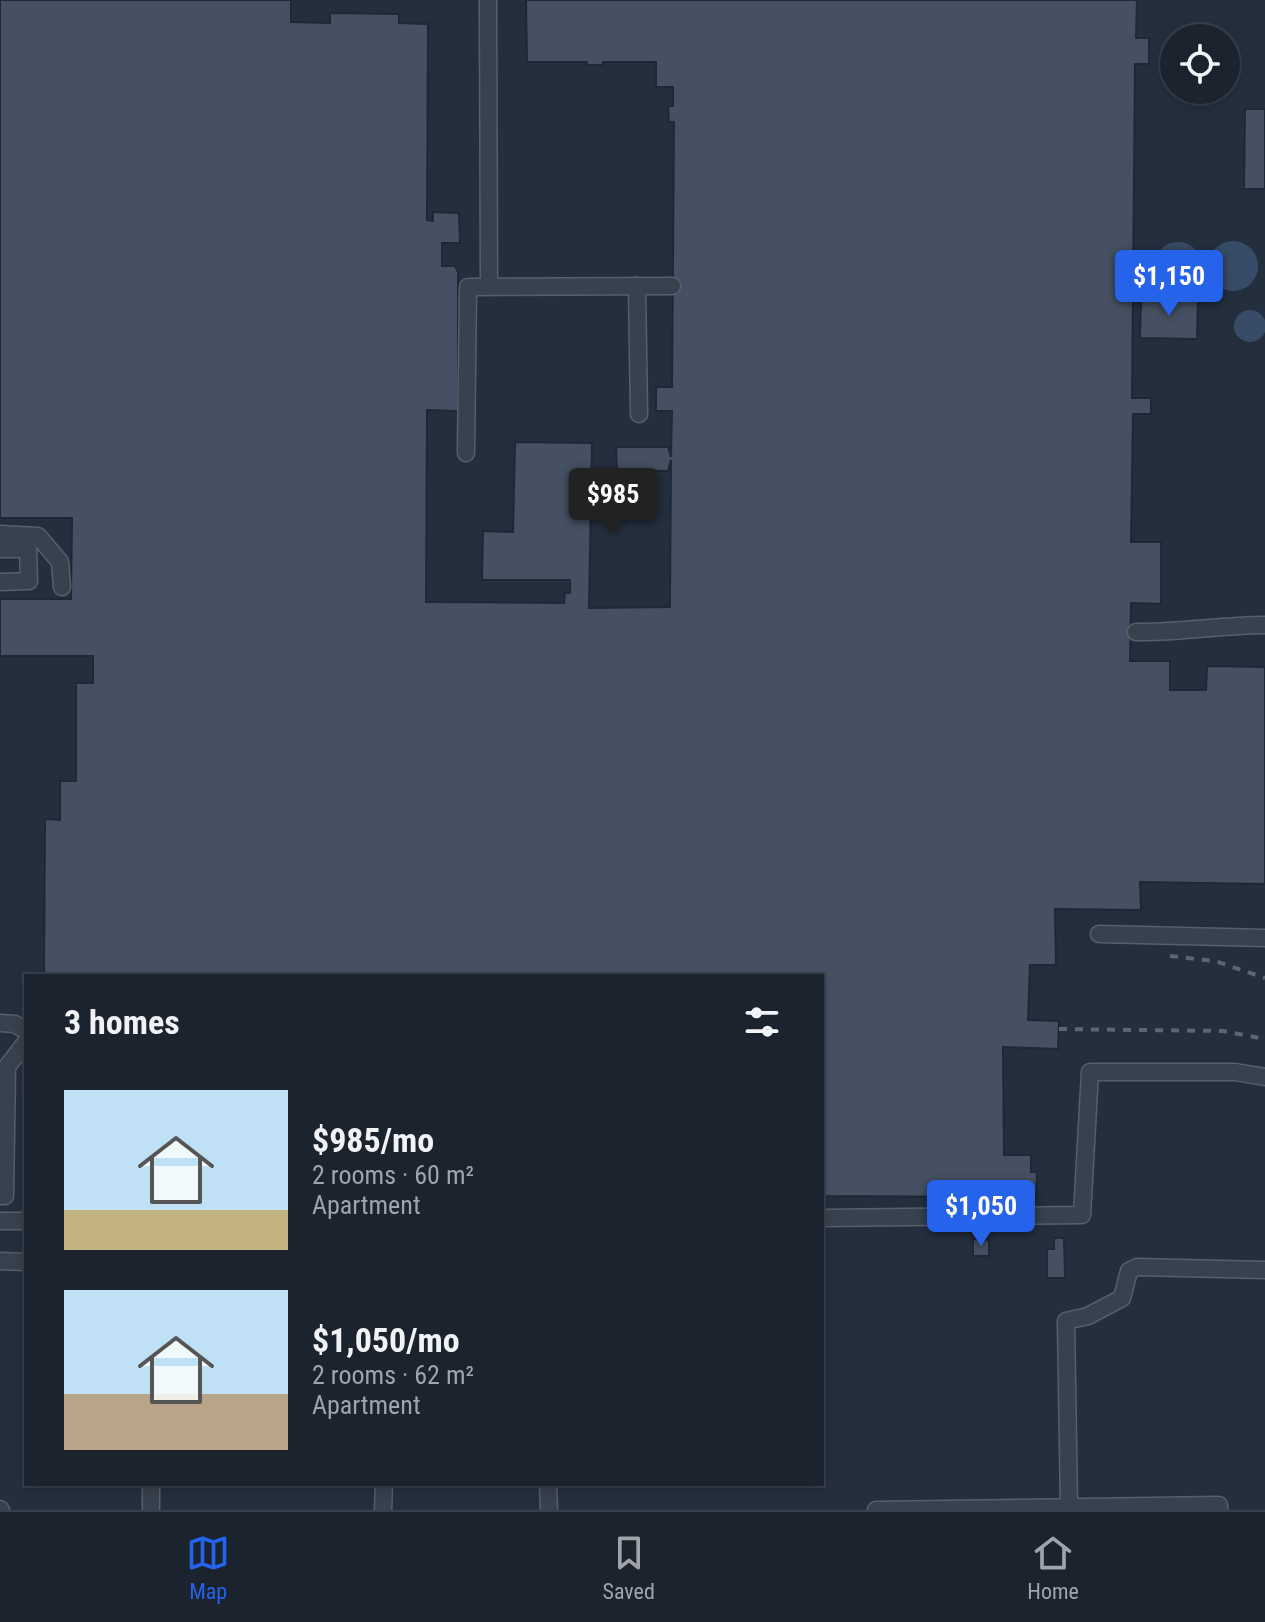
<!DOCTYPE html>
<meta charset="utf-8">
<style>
body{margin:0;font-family:"Roboto Condensed",sans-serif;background:#282f3a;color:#f1f3f6;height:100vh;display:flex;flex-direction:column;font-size:30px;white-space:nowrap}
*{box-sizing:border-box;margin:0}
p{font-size:26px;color:#a0a4aa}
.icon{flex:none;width:44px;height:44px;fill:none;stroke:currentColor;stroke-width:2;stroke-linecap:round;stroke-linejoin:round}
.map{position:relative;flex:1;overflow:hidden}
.panel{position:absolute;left:24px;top:974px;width:800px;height:512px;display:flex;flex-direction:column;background:#1b232e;border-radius:0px;box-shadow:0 4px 12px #0003,0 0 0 2px #39404a}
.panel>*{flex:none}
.fabs{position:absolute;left:1160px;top:24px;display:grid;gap:16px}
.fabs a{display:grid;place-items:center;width:80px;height:80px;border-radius:50%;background:#1b232e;box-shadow:0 4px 12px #0003,0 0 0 2px #39404a;font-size:40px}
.price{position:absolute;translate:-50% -68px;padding:0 18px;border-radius:8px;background:#2563eb;color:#fff;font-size:26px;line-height:52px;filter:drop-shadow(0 2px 4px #0008)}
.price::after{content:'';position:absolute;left:50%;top:48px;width:24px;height:18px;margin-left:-12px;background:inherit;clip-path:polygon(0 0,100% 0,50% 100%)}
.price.on{background:#222;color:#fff}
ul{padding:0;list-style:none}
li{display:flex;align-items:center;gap:24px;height:200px;padding:0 40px}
li span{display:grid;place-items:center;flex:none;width:224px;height:160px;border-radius:0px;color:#555}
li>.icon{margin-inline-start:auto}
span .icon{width:96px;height:96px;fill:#fffc;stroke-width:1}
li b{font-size:34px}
h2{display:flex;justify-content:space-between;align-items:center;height:96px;padding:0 40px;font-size:34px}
.tabs{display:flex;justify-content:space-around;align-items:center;height:112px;border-top:2px solid #39404a;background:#1b232e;font-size:22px;color:#a0a4aa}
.tabs a{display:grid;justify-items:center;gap:4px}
.tabs .on{color:#2563eb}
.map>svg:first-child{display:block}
.water{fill:#394c67}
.building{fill:#455162;stroke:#1f2835;stroke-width:2}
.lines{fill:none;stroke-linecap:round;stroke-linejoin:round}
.minor-casing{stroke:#565f6c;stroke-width:19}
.minor{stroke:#38414e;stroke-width:16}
.rail{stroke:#5a6575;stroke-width:4;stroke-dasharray:8 8;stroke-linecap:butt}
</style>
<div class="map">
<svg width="1265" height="1510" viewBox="0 0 1265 1510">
<rect width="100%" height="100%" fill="#242f3e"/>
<path class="water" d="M1208 266a25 25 0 1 1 50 0a25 25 0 1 1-50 0Z
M1154 266a24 24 0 1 1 48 0a24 24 0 1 1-48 0Z
M1234 326a16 16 0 1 1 32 0a16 16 0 1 1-32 0Z"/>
<path class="building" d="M0,0H291V22L330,23V13L399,14V23L428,24L427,220L433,221V212L459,213L460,243H442V266H455L458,272V411L427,410L426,602L564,603L565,593H570V580H482L483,531L513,532L515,442L592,443L589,608L670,607L671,460L668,471L617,470L616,447H668L671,457L672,411H656V387H672L674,122H669L668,106H673V87H656V62H603V65H587V62H527L526,0H1137L1136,38H1149V64H1135L1132,398H1151V414H1133L1131,542H1161V604L1131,603L1130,661H1170V690H1206L1207,666L1265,667V884L1140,882L1141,910L1055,909L1056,965H1030L1028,1020L1059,1021L1058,1049L1003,1047L1004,1155H1031V1172H1037L1036,1196L1010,1197L1009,1213H1001L1002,1197L822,1196V976H44L45,819L60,820V781H76V683H93V656H0V599H71L72,518H0Z
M1245,109H1265V189H1244Z
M1141,297H1198L1197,339L1140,338Z
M1054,1238H1064L1065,1278H1047V1249H1054Z
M973,1239L989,1240V1256H973Z"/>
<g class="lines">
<defs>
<path id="minor" d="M488,0L489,287
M637,286L639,414
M466,453L468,287L672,286
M0,534L38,536L60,562L62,587
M0,549H28L29,581L0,582
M1136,632C1179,633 1221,625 1265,625
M1099,934L1265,938
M0,1023L15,1024L26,1031
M0,1076L26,1042
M0,1196H5L7,1068
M822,1218L1082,1215L1090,1072H1235L1265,1077
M0,1221H26
M0,1261L26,1262
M548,1484L549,1510
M1069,1507L1066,1321L1088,1316L1122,1298L1129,1271L1137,1267L1265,1270
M0,1509L1,1510
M151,1510V1484
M383,1510L384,1484
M876,1510L1219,1505V1510"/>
</defs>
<use href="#minor" class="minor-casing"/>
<use href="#minor" class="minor"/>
<path class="rail" d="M1170,956L1215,961L1265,978
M1059,1029L1223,1031L1265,1039"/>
</g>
</svg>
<div class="fabs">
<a><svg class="icon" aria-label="locate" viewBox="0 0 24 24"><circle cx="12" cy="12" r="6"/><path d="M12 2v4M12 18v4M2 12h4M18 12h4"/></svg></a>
</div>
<b class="price" style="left:1169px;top:318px">$1,150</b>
<b class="price on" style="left:613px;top:536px">$985</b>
<b class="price" style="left:981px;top:1248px">$1,050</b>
<section class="panel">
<h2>3 homes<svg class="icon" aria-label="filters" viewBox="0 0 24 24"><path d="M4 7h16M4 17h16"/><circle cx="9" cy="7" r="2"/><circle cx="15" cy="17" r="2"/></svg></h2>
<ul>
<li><span style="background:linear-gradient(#bfe0f5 75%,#c2b280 0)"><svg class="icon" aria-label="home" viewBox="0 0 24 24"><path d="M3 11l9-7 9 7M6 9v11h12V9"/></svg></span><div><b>$985/mo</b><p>2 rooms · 60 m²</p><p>Apartment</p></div></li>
<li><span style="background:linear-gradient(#bfe0f5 65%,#b9a48a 0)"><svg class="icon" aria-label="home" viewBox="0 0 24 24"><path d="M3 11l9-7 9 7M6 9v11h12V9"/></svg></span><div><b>$1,050/mo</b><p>2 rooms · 62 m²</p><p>Apartment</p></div></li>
</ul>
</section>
</div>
<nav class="tabs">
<a class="on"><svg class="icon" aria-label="map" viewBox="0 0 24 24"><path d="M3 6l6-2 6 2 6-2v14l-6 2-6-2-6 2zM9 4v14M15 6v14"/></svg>Map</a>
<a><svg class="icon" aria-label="saved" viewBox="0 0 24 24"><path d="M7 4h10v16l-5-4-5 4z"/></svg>Saved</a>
<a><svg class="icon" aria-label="home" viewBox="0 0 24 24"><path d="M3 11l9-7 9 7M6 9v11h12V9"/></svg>Home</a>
</nav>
